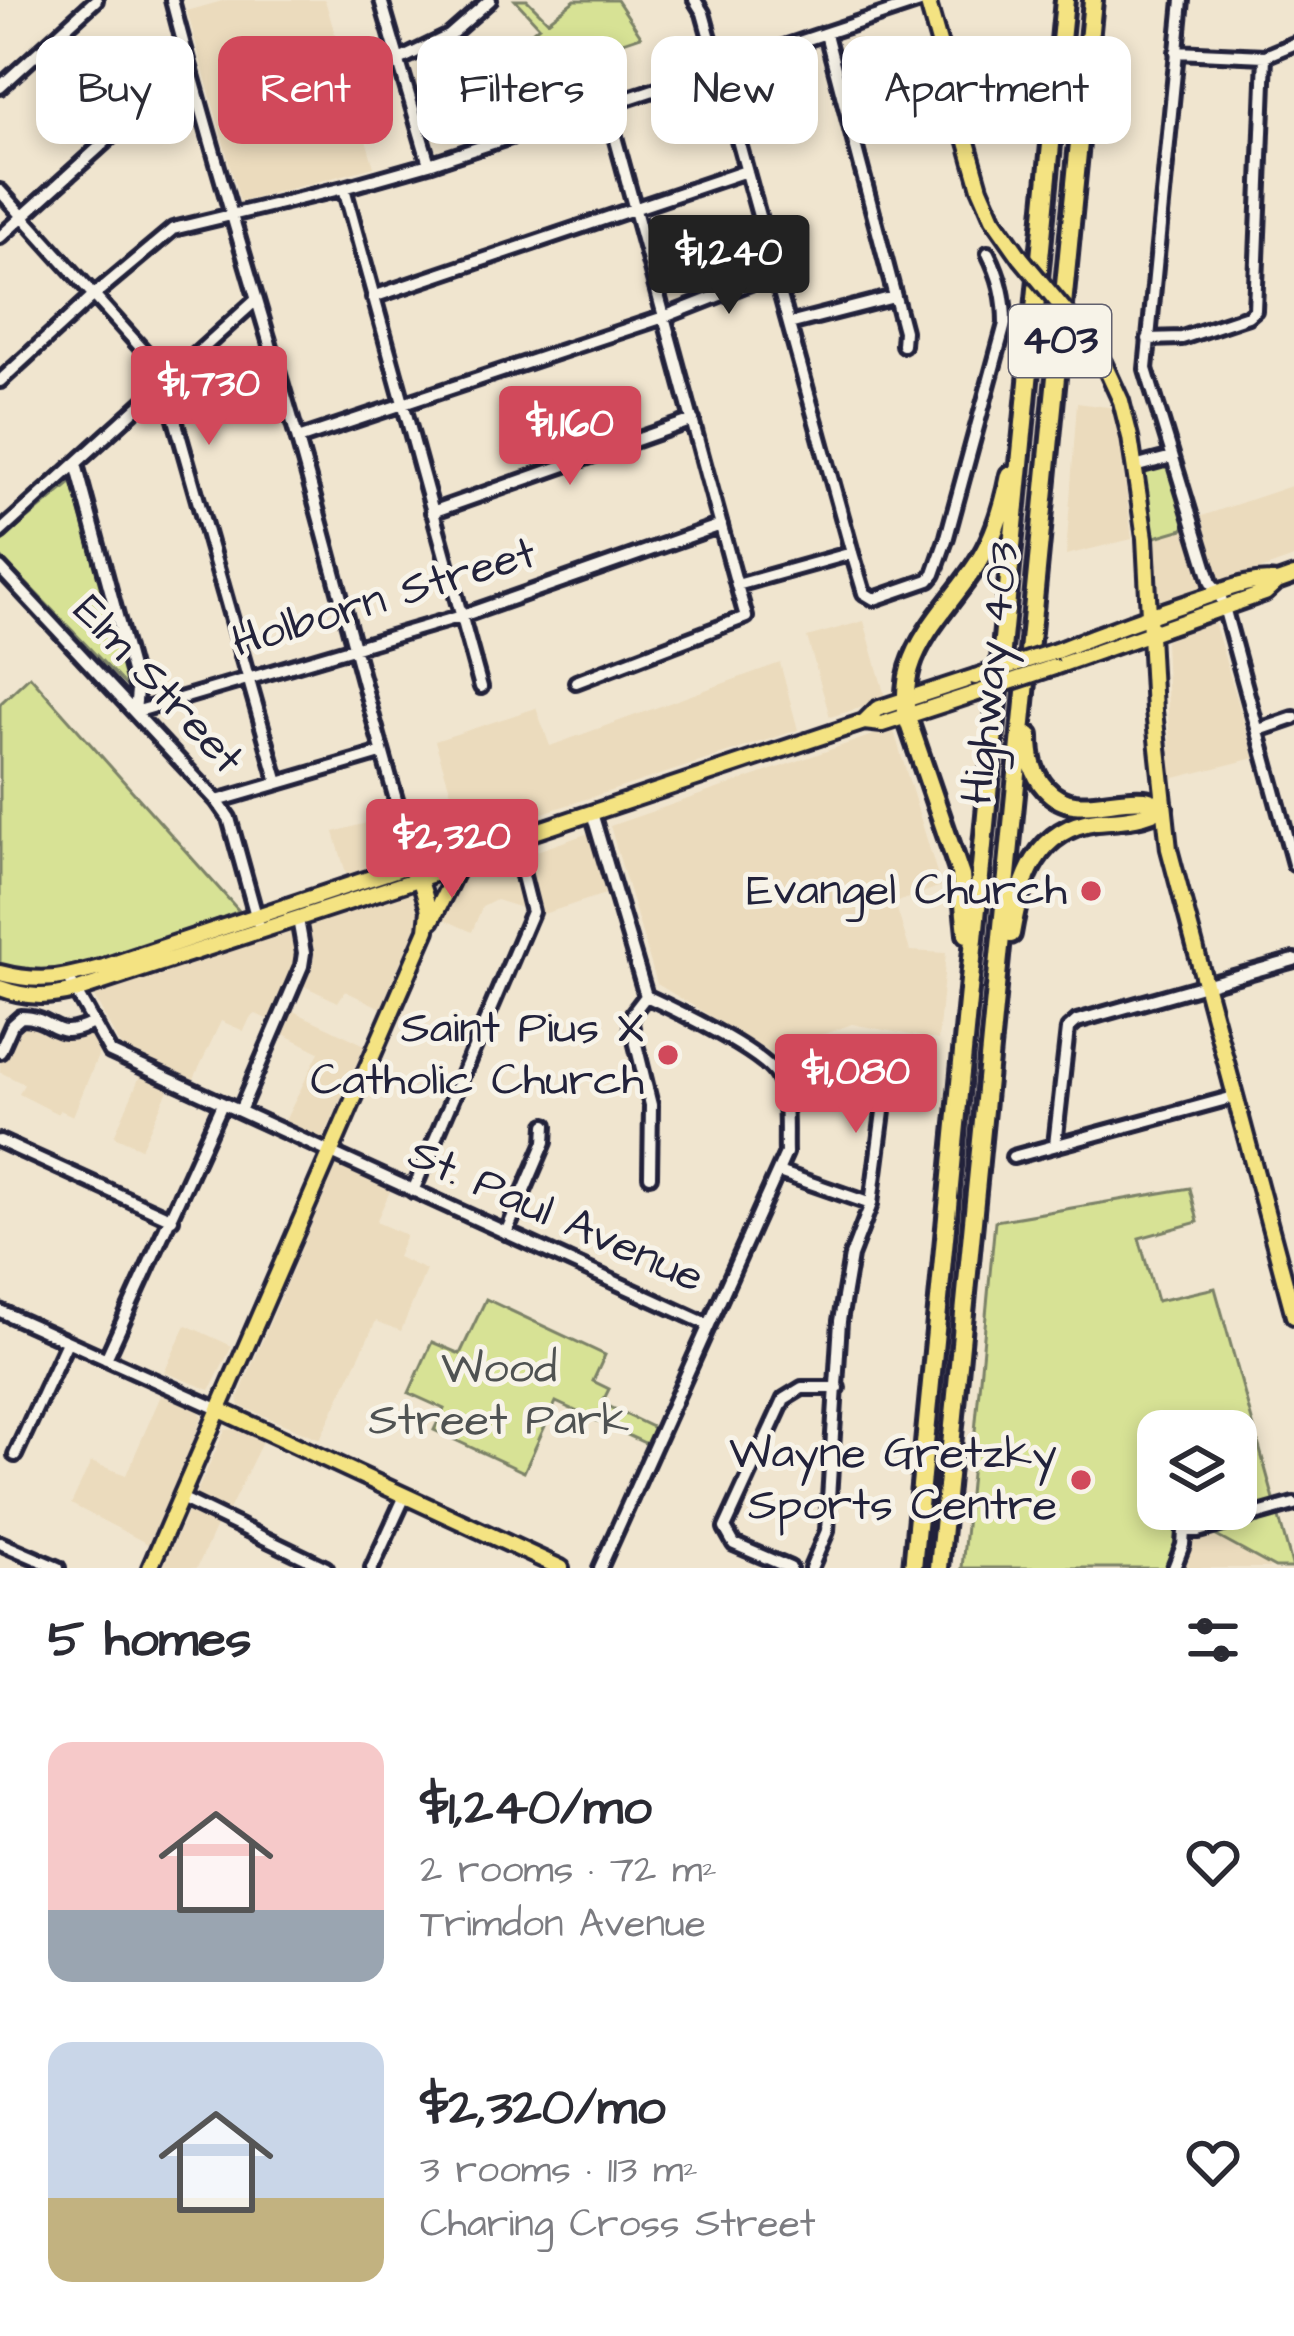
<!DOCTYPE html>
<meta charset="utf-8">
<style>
body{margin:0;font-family:"Architects Daughter",sans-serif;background:#f2f2f3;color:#2b2b33;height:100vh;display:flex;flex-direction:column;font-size:45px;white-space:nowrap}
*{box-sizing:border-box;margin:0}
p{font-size:39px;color:#7c7c81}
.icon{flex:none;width:66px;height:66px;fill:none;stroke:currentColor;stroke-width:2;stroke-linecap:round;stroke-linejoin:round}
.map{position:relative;height:1568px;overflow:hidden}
.side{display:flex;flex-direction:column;background:#fff;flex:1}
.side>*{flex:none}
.banner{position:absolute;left:36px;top:36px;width:1224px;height:108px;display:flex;gap:24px}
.buttons{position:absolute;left:1137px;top:1410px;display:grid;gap:24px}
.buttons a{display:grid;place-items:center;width:120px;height:120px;border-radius:24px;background:#fff;box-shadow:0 6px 18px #0003;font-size:60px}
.price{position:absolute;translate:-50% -102px;padding:0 27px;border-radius:12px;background:#d1495b;color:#fff;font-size:39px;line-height:78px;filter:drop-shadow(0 3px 6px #0008)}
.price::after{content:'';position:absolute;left:50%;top:72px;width:36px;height:27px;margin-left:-18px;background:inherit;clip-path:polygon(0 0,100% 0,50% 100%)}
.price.active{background:#222;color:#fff}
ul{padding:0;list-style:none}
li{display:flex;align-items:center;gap:36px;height:300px;padding:0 48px}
li span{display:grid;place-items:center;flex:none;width:336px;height:240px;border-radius:24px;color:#555}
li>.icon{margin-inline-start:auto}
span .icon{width:144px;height:144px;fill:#fffc;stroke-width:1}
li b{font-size:51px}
h2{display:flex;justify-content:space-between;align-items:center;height:144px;padding:0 48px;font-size:51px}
.chip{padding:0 42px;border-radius:24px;background:#fff;box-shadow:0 6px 18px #0003;font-size:42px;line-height:108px}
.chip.active{background:#d1495b;color:#fff}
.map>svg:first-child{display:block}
.built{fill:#ebdbbd}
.green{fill:#d7e295;stroke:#7c8268;stroke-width:3;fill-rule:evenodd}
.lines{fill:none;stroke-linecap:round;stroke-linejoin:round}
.minor-casing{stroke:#22223b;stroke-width:20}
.major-casing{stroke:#22223b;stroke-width:22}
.highway-casing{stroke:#22223b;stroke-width:26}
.minor{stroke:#f7f3e8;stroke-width:10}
.major{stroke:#f4e382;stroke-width:14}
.highway{stroke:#f4e382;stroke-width:16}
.major-bridge-casing{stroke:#22223b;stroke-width:22;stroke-linecap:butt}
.major-bridge{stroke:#f4e382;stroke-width:14}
.poi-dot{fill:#d1495b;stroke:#f7f3e8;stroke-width:4.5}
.labels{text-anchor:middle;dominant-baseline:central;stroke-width:10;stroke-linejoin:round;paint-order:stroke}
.shield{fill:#f7f3e8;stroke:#62616f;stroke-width:3}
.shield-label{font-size:42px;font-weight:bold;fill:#22223b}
.street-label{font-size:45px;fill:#22223b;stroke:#f7f3e8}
.poi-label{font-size:45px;fill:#22223b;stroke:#f7f3e8;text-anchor:end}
.park-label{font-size:45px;fill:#4f5252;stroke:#f7f3e8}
</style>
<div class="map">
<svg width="1294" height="1568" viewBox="0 0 1294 1568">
<rect width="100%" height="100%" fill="#f0e5cf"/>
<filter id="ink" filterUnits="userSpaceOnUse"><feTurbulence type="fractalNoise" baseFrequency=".00833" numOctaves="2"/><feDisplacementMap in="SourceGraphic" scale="24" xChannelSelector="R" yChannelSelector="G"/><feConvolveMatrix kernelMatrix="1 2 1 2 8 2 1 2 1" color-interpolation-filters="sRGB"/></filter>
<g filter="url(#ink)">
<path class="built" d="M226,0H325L374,167L240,202L187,11Z
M1077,403L1116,408L1132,539L1066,555Z
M1294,485V558L1223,583L1217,575L1203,528L1202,516Z
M1186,525L1205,588L1161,605L1155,596L1150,536L1152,538L1182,529Z
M1213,619L1255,758L1171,779L1165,641Z
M864,621L886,700L830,717L807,637Z
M780,663L798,730L426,851L415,817L455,805L435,741L536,708L550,746Z
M893,728L941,886L895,903L910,951L946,953L938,1040L852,1024L771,1053L657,984L610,826Z
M395,815L407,858L347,877L334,832Z
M589,833L605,894L540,915L525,855Z
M509,859L525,909L496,900L482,907L472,932L441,918L459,878Z
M414,890L421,915L381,1008L345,991L338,1002L302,985L314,958L309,924Z
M297,927L301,956L273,1022L256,1014L250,1018L244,1031L221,1021L191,1085L128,1053L120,1045L92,993Z
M291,1010L365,1045L322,1142L284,1123L319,1052L282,1033Z
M27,1022L68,1039L85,1032L102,1046L73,1116L60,1110L58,1114L19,1094L24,1084L0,1072V1061L16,1025Z
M141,1074L169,1088L141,1148L114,1136Z
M337,1164L391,1189L376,1222L406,1235L397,1257L426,1270L401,1331L376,1321L320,1439L240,1406L238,1398Z
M186,1325L232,1346L210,1390L164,1372Z
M162,1393L199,1410L202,1417L183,1473L148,1544L71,1504L91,1462L126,1475Z
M238,1429L262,1442L227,1514L215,1528L197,1568H162L225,1430Z
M1200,1527L1275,1568H1171L1179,1549Z"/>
<path class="green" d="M515,0H527L548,21L575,0H617L641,36L521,76L506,54L539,26Z
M1164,465L1170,469L1186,525L1183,529L1152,538L1143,476L1148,468Z
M72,482L130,690L0,556V542Z
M30,676L239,911L93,969L31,979L0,972V704Z
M1190,1188L1198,1222L1139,1238L1157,1301L1215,1288L1293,1568H1275L1200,1527L1179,1549L1171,1568H962L995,1221ZM1158,1431H1236V1509H1158Z
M486,1299L605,1355L593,1381L609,1389L602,1403L654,1428L647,1444L556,1402L524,1472L434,1430L444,1409L409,1393L432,1342L460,1354Z"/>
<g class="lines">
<defs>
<path id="minor" d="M172,0C210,148 256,294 298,440C338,581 372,724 415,864
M381,0L429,164
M695,0L703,13L852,553L864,593L874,599L929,580L934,574L947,537L1005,324C1005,297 1000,277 988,253
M1182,0L1146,369L1211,583L1219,592L1224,607L1294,864
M826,34L904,331L903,345
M1176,52L1265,56L1294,44
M397,61L449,36L490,0
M0,87L96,0
M607,107L737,585L852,553
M344,188L481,687
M0,191L161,370L278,783
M0,237L189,66
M373,297L746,171
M789,324L894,297
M1148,339L1182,338L1248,316L1255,310L1265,56
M0,381L94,295L173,229L344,188L429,164L926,0
M298,439L664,317L776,273
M76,464L137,690L135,712L462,616L721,525
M1134,467L1172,457
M432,512L693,420
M0,532L255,301
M0,568L217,801L229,818L258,923
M576,682L746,617L737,585
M1259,730L1294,718
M217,801L381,753
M592,813L646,996C674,1009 764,1052 777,1076C789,1097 785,1129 786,1153L600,1568
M68,977L110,1052L709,1325
M646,996L633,1013L631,1024L651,1105L650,1176
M0,1052L12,1025L21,1017C57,1017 51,1044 93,1023
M240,1111L302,966L304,953L298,919
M0,1141L172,1219
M1055,1145L1068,1029L1077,1021L1294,960
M1013,1157L1234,1097
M779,1172L871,1204
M413,1191L532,912L514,840
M506,1233L545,1142L546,1125
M0,1311L220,1410
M106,1359L222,1104
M15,1455L67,1342
M181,1498L326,1568
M0,1543L58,1568
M372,1568L405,1496
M790,1568L734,1544L725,1528L784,1399L802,1388H838
M811,1568L827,1531L840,1321L851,1256L871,1204L884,1104L894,1085
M1174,1568L1183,1545L1184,1531H1198L1294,1504"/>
<path id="major" d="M927,0L980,188L993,218L1021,258
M1080,329L1104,364L1121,401L1130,437L1145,538L1154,711L1169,849L1294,1316
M1056,651C1104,632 1153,614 1202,598C1226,590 1251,578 1277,582
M1054,667L1265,593L1277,582L1294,576
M864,722L877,709L975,677
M432,920L459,865
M0,973C42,984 63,978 104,967L512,831L531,833L864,722L882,724L974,694
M0,988C27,998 48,998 75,991L516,847L531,833
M220,1410L561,1568
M150,1568L427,930L429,910L415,864"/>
<path id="highway" d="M1029,736C1029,756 1032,774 1046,789C1073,819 1111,796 1145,800C1149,800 1159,805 1163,807
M967,934L961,876L906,715C906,699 905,684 910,668C922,629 955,598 977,564C995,537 1004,506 1010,475
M1011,934C1020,881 1036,828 1097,821C1121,819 1143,819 1163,807
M913,1568L1065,0
M939,1568L1093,0"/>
</defs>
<use href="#minor" class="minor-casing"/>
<use href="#major" class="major-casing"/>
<use href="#highway" class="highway-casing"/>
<use href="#minor" class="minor"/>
<use href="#major" class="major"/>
<use href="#highway" class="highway"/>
<defs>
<path id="major-bridge" d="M1021,258L1080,329
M975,677L1056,651
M974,694L1054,667"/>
</defs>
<use href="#major-bridge" class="major-bridge-casing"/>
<use href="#major-bridge" class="major-bridge"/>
</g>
</g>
<g class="poi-dot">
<circle cx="1091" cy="891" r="12"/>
<circle cx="668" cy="1055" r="12"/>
<circle cx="1081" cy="1480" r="12"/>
</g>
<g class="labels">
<rect class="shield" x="1009" y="305" width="102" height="72" rx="9"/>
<g class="shield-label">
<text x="1060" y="341">403</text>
</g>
<g class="street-label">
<text transform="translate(384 598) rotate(-17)">Holborn Street</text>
<text transform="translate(991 673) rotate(-84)">Highway 403</text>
<text transform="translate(158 685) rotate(47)">Elm Street</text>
<text transform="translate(556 1216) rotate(24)">St. Paul Avenue</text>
</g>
<g class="poi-label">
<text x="1067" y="891">Evangel Church</text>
<text x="644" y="1029">Saint Pius X<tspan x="644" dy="52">Catholic Church</tspan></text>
<text x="1057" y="1454">Wayne Gretzky<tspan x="1057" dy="52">Sports Centre</tspan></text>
</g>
<g class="park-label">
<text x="499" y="1369">Wood<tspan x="499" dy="52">Street Park</tspan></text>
</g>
</g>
</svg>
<div class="buttons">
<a><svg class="icon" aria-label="layers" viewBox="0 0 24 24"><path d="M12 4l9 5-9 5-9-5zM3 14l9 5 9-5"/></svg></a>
</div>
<b class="price active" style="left:729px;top:317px">$1,240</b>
<b class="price" style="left:209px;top:448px">$1,730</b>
<b class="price" style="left:570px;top:488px">$1,160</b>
<b class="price" style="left:452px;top:901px">$2,320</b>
<b class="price" style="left:856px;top:1136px">$1,080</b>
<div class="banner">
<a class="chip">Buy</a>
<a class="chip active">Rent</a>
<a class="chip">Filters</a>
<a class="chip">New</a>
<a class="chip">Apartment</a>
</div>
</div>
<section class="side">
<h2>5 homes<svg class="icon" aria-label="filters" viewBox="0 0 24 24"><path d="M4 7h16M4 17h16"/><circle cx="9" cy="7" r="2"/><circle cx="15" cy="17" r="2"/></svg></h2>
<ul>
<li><span style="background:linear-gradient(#f6c9c9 70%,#9aa5b1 0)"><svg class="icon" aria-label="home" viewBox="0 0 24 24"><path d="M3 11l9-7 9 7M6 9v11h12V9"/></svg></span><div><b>$1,240/mo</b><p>2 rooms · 72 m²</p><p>Trimdon Avenue</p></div><svg class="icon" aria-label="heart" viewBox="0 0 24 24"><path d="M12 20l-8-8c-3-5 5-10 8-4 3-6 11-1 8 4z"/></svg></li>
<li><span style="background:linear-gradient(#c9d6e8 65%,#c2b280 0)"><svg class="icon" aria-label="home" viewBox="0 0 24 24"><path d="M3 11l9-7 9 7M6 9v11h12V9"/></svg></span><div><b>$2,320/mo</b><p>3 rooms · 113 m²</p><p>Charing Cross Street</p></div><svg class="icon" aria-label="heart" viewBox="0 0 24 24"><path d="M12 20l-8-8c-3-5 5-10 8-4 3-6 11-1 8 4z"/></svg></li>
</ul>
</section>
